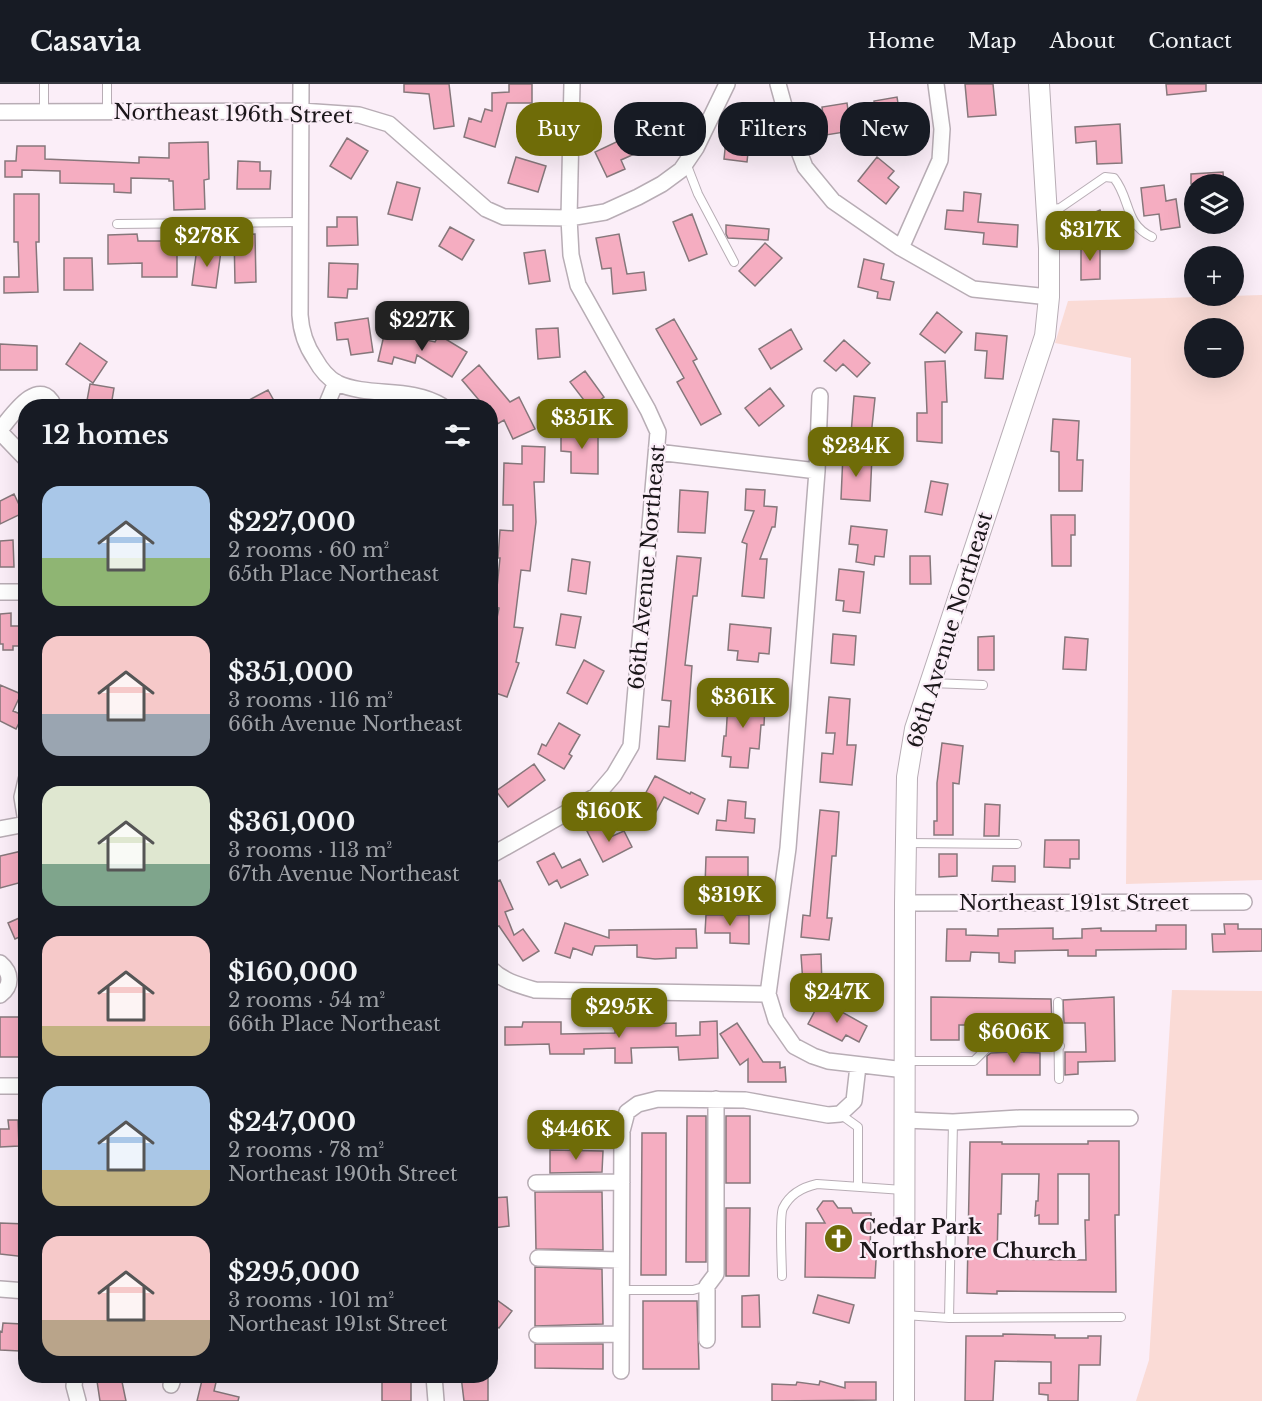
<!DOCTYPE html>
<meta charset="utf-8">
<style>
body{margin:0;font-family:"Libre Baskerville",serif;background:#242831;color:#f1f3f6;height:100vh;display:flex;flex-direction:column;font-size:22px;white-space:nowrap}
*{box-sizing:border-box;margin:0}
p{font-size:20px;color:#9ea1a6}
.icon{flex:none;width:33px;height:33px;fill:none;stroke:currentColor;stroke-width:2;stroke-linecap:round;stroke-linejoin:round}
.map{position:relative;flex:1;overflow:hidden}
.sheet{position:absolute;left:18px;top:315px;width:480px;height:984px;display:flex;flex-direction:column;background:#171b24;border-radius:24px;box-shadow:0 6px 24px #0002}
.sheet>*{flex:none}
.banner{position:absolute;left:516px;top:18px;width:570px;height:54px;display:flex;gap:12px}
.tools{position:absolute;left:1184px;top:90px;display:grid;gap:12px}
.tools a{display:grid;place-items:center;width:60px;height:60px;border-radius:50%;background:#171b24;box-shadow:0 6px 24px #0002;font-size:30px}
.price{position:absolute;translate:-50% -51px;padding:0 14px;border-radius:12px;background:#6f6c08;color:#fff;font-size:20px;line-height:39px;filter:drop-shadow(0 2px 3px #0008)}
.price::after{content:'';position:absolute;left:50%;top:36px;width:18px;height:14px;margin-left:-9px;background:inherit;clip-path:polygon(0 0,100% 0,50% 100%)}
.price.active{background:#222;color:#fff}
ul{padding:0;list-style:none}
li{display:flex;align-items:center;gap:18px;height:150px;padding:0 24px}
li span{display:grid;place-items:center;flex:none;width:168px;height:120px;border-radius:18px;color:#555}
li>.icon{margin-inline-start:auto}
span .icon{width:72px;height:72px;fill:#fffc;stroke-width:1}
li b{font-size:26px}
h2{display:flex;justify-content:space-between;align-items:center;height:72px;padding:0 24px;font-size:26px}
.pill{padding:0 21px;border-radius:24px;background:#171b24;box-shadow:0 6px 24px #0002;font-size:21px;line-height:54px}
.pill.active{background:#6f6c08;color:#fff}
header{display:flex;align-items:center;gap:36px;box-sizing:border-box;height:84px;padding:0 30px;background:#171b24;border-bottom:2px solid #363941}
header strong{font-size:28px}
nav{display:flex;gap:33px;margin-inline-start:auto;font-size:21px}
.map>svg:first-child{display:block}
.green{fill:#fadbd6;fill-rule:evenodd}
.building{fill:#f5adc1;stroke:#86777b;stroke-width:1.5;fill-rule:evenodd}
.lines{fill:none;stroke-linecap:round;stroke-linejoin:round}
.lane-casing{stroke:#b8adb5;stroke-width:10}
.street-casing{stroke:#b8adb5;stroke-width:18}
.secondary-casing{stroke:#b8adb5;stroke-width:22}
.lane{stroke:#fff;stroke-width:8}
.street{stroke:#fff;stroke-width:15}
.secondary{stroke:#fff;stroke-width:20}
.labels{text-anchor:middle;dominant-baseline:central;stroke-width:4.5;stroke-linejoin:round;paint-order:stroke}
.street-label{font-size:21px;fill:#1b171a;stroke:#fbeef8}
.poi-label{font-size:21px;font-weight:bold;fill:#1b171a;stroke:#fbeef8;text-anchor:start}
</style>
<header>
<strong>Casavia</strong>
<nav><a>Home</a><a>Map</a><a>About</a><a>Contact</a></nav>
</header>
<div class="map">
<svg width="1262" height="1317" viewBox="0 0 1262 1317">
<rect width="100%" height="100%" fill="#fbeef8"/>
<path class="green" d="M1262,211V796L1126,800L1131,274L1055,259L1068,217ZM1194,244H1233V284H1194Z
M1172,906L1262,907V1317H1136L1149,1276Z"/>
<path class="building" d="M404,0H449L454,42L434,45L429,10L404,8Z
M509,0H532V19H507L495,63L464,53L469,34L481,38L485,25L492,27V9L509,8Z
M965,0H993L996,31L968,33Z
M1166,0H1206V7L1167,11Z
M897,13L902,44L879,48L874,17Z
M847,19L851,47L826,51L822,23Z
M728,37L751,40L747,78L724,75Z
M1120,40L1122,79L1097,80L1096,57L1076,59L1075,43Z
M631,51L639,68L621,76L625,85L607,93L595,68Z
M347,54L368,67L351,95L330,82Z
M208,58L209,95L204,96L205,125L174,126L173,97H169V95L131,94V109L114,108V100L60,99V87L22,86V93H5V77H16L17,62H45V75L139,79V73L169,74V59Z
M516,73L546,82L538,108L508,99Z
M877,73L894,87L888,94L899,103L886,120L858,97Z
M238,77L260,78V87H271L270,105H237Z
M1223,88L1224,100H1191V90Z
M397,98L420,104L412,136L388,130Z
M1164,101L1166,117L1176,115L1180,143L1161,146L1159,130L1144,132L1141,104Z
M964,108L981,110L978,138L1018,141L1017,163L983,160L984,149L945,145L947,126L963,127Z
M14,110H39V158H36L38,208L4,209V193H19L18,158H14Z
M1100,126L1105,138L1088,146L1082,134Z
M692,130L707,170L689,177L673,138Z
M337,133H357L358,161L327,162V143H337Z
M726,141L769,145L768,156L728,154L726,150Z
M450,143L474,156L462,176L439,162Z
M137,150L138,157H177V193H142V179L108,180V151Z
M255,150L256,198L235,199L234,151Z
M619,150L627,190L644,188L646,206L613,210L611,184L602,185L596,154Z
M765,159L782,174L755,202L739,187Z
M1100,160V195L1081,196V161Z
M197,164L221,167L216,204L192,201Z
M545,166L550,197L529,200L524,169Z
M64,174H92L93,206H64Z
M864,175L884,180L881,195L894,198L890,216L877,214L878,208L858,203Z
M329,179L358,180L357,205H348L347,214L328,213Z
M937,228L962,248L945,269L920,250Z
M368,234L373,268L351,271L348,255L337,256L335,239Z
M674,235L697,275L693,277L721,330L701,341L677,298L684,294L656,245Z
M558,244L560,273L538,275L536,245Z
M791,245L802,265L771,285L759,265Z
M385,247L435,258L439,251L467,268L452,293L417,271L415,279L394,273L392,280L378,277Z
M976,249L1007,252L1003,295L985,294L987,267L975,266Z
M844,256L870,279L857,293L843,280L836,287L824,277Z
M80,259L107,278L93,299L66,280Z
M0,260L37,262V286H0Z
M945,277L947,318H942V359L917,357V329H927L925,278Z
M479,281L510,318L519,313L535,345L513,355L504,336L494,342L490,335V322H484L462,296Z
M585,287L604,313L590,324L570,298Z
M90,300L114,304L111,322H86Z
M770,304L784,322L759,342L745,324Z
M268,306L277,322H238Z
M854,312L875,314L871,352L851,350Z
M1053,335L1079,337L1077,376H1083L1082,407H1059V368L1051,367Z
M598,345V390L571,389V368L561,367V346Z
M522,362L545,363L544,398H534L536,438L530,487L521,486L514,543L523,544L516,578L519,579L507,613L490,607V574L494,565L491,564L499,524L495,523L500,474H498L500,446L513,447V421H503L504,379L522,380Z
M843,370L872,372L870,417L841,415Z
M931,397L948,400L942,431L925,428Z
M746,405L765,406L764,422L777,423L775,443H772L760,475H767L764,514L742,512L747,460L742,458L754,427L745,426Z
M680,406L708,408L705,449L678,448Z
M14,410L23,429L0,440V417Z
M1051,431H1075V451H1071V482H1052Z
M851,442L887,446L884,473L875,472L874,481L856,478L858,461L849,460Z
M13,456L14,483H0V457Z
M677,472L701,474L697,512H693L685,581L692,582L685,677L657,675L659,642L669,643L671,617L662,616Z
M910,472H930L931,500H910Z
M572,475L590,478L586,510L568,507Z
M839,485L864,488L860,529L843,527L844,517L836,516Z
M11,529V542H22V562H13V566H3V560H0V530Z
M561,530L581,533L575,564L556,561Z
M730,540L771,544L769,570L759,569L758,578L737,576L738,567L728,566Z
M833,550L856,552L854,581L831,579Z
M994,552V586H978V553Z
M1065,553L1088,555L1086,586L1063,585Z
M584,576L604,587L587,620L567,609Z
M0,601L21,610L13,627L23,631L16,645L0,637Z
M737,608L756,609L755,619L765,620L764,641H761L759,665L750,664L748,684L730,683L731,673L722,672L724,652H726L728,618H737Z
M829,613L850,615L847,661H856L852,701L820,698L822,669L833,670L835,649H826Z
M559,639L580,651L569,670L572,672L564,685L538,670L542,660L546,662Z
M942,659L963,662L959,700L953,699V751H934V737H937V699Z
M534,680L545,696L508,723L496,707Z
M655,692L690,710L691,708L705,715L698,730L664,713L651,737L632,727V723L639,709L644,712Z
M728,716L746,718L745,734L755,735L754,749L716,746L717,736L726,737Z
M985,720L1000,721L999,752H984Z
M820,726L839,728L836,772H832L827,834H832L829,856L801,853L803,831L810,832Z
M602,740L608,754L624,747L632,763L603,778L587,747Z
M1045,756H1079V775H1070V784L1044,783Z
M26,766V797L0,804V772Z
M554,769L562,784L580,775L588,791L561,804L557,796L549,801L537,778Z
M939,770H957V792L939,793Z
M706,773H748V793H737V812L716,811V802H705Z
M993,782H1015V798L992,797Z
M500,796L513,825L505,828L514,851L523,845L539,867L523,877L499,842L490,845V800Z
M26,831V850L15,855L8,839Z
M706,831H749V860L730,859V849H705Z
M565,839L609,854V846L696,845L697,864H676V874L655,875L637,873V861L595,862L592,871L573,864L570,874L555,869Z
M1224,840H1238V845H1262V867L1213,868L1212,850H1225Z
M1156,841H1186V865L1096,866V872H1068V866L1015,867V879L999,878V869L971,868L970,877H946L947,845H966V851L998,852V845L1053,844V855L1082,854V845L1101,844V847H1156Z
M821,870L822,903H813V914H804L801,871Z
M931,913L1051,915L1052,939L1051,944H1038V941H959V956H931Z
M1114,913L1115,977L1078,978V990L1065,991V968H1086L1085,939H1064L1063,916Z
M818,921L831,928L833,923L867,942L859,958L846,951L842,957L808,940Z
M0,933H25L26,973H0Z
M615,934H631V937H647V940L676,939V952L700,951V938L717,937L718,974L679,976L678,963L631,964L632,979H615V964L584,965V970H550L549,960L505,961V943H522L523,938H561V950L615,949Z
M737,939L763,978H780V984L785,983L786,998H748V975L740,981L720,950Z
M1013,968L1040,969V991H987V972L991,969Z
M687,1032H706V1178H686Z
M726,1032H750V1099H726Z
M8,1036H18L19,1062L0,1063V1045H9Z
M642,1049H666V1191H641Z
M1088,1057H1119V1131H1115L1116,1208L997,1207V1210L967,1209L970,1058H1002V1060H1088ZM1002,1090H1039L1038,1117H1036L1035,1132L1039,1131V1140H1058V1090H1089V1136H1085L1086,1176L997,1175L998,1130H1001Z
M550,1066L603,1067L602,1088L550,1089Z
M535,1108H602L603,1166L536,1165Z
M507,1113L509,1142L493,1144L490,1114Z
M823,1117H833L838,1124H851L853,1129H871L870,1170L876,1176L875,1194L805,1193L806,1139H825L817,1125Z
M726,1124H750L749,1192H726Z
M0,1139L26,1140V1173L0,1170Z
M535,1183L602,1185L603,1240L535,1242Z
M490,1211L512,1227L499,1244L490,1238Z
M759,1211L760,1243H742V1212Z
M818,1211L854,1221L849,1239L813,1229Z
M643,1217H697L699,1285H643Z
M3,1239L22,1240L20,1267L0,1266V1247L2,1248Z
M1003,1250L1055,1251V1254H1088V1252H1101L1100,1281H1079L1078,1317H1048V1311L1039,1310V1299H1051V1278L995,1277L993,1317H965L966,1252H1003Z
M535,1260H603V1285L535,1284Z
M203,1292L217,1294L214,1307L239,1313L238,1317H197Z
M382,1292H411V1317H382Z
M461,1292H488V1317H464Z
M121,1293L126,1317H100L97,1297Z
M820,1297L845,1304V1298H876V1316L772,1317V1300L796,1301L797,1298L819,1301Z"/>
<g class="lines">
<defs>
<path id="lane" d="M107,27V0
M44,28V0
M686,79L698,110L734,178
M1048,126L1060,124L1105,93L1114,94C1131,115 1124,140 1152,153
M117,140L301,138
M931,599L983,601
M908,759L1017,760
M1058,918L1059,995
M907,977H974L991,960L1060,962
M840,1030L858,1043V1101
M540,1054L622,1053
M782,1192C782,1180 779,1132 783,1124C790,1110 803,1103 817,1100L903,1106
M621,1206H693L707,1202
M904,1231L949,1234L1121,1233
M949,1234L953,1038"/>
<path id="street" d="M301,0L300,231C301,247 306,262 315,275C320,284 328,294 337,299C370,314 409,302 442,322
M778,0L791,47L805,83L833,117L901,164L973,205L1049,213
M0,28L301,27L359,31L389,40L486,125L504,133L569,134L605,128L638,113L662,100L681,86L696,64L727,0
M901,164L940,76L942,45L936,0
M820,312L817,387L788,764L768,910L776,936L794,962L813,972L828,977L905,986
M326,322L336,298
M0,346C11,333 39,290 54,322
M0,348L26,375
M657,368L817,387
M0,508H26
M26,696L22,713L26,738
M0,745L26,740
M490,772L596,712L614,691L631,662L658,348L648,326L578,201L571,171L569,134L572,0
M905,819L1244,818
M0,879C12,889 12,902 0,911
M490,884C503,897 518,901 535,906L768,910
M0,1002H26
M905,1036L953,1038L1020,1034H1130
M536,1099L622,1098
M538,1174L621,1176
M0,1205L26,1207
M537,1251L621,1250
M707,1256V1202L716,1190V1015
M621,1287L622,1047L627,1028L638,1020L658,1015L745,1016L828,1031L840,1030L854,1017L858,982
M75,1292L74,1302L78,1317
M434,1292L436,1317
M171,1301L174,1292"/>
<path id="secondary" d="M904,1317L905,819L907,693L915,645L1045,252L1049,213V164L1039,0"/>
</defs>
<use href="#lane" class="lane-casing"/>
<use href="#street" class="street-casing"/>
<use href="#secondary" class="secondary-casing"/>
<use href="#lane" class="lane"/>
<use href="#street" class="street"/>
<use href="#secondary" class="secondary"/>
</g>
<defs>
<symbol id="church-disc" viewBox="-11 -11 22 22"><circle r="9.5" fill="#6f6c08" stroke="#fbeef8"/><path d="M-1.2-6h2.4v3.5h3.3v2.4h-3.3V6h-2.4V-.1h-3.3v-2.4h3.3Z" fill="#fff"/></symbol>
</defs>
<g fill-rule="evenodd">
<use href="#church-disc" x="822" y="1138" width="33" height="33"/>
</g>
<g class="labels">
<g class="street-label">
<text transform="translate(233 30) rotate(1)">Northeast 196th Street</text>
<text transform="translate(647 483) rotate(-85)">66th Avenue Northeast</text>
<text transform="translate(950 546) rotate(-73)">68th Avenue Northeast</text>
<text x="1074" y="819">Northeast 191st Street</text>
</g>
<g class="poi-label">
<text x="859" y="1143">Cedar Park<tspan x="859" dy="24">Northshore Church</tspan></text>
</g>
</g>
</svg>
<div class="tools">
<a><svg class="icon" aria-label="layers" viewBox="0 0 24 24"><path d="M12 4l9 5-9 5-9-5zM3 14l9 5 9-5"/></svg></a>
<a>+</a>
<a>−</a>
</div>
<b class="price" style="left:1090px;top:178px">$317K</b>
<b class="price" style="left:207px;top:184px">$278K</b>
<b class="price active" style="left:422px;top:268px">$227K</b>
<b class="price" style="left:582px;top:366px">$351K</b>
<b class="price" style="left:856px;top:394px">$234K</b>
<b class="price" style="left:743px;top:645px">$361K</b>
<b class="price" style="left:609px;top:759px">$160K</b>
<b class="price" style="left:730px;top:843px">$319K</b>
<b class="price" style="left:837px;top:940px">$247K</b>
<b class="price" style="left:619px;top:955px">$295K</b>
<b class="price" style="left:1014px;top:980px">$606K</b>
<b class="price" style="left:576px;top:1077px">$446K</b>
<div class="banner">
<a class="pill active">Buy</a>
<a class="pill">Rent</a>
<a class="pill">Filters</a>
<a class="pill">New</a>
</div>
<section class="sheet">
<h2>12 homes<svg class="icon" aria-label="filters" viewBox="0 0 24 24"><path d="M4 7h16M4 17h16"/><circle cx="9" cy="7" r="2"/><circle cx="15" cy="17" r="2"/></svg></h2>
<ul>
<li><span style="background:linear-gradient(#a9c7e8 60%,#8fb573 0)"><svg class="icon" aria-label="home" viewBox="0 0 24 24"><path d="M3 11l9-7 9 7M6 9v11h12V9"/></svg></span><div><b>$227,000</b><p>2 rooms · 60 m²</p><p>65th Place Northeast</p></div></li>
<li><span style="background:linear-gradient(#f6c9c9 65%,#9aa5b1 0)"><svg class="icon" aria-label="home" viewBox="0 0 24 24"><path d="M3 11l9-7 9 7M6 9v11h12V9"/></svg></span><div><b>$351,000</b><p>3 rooms · 116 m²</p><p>66th Avenue Northeast</p></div></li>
<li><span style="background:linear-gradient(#dfe7d0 65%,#7fa58c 0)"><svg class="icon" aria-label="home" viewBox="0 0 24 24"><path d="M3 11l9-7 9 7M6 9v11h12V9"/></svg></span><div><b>$361,000</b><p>3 rooms · 113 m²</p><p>67th Avenue Northeast</p></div></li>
<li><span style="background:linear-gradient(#f6c9c9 75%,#c2b280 0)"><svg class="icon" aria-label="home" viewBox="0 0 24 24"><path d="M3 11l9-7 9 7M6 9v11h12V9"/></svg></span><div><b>$160,000</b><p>2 rooms · 54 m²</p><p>66th Place Northeast</p></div></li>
<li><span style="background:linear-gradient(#a9c7e8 70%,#c2b280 0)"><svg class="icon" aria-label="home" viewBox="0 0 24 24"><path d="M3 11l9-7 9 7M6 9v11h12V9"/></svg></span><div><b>$247,000</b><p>2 rooms · 78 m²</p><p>Northeast 190th Street</p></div></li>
<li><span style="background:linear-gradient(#f6c9c9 70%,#b9a48a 0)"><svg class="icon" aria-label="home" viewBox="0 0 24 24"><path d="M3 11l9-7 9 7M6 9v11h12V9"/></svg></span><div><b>$295,000</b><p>3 rooms · 101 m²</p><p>Northeast 191st Street</p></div></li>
</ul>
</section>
</div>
